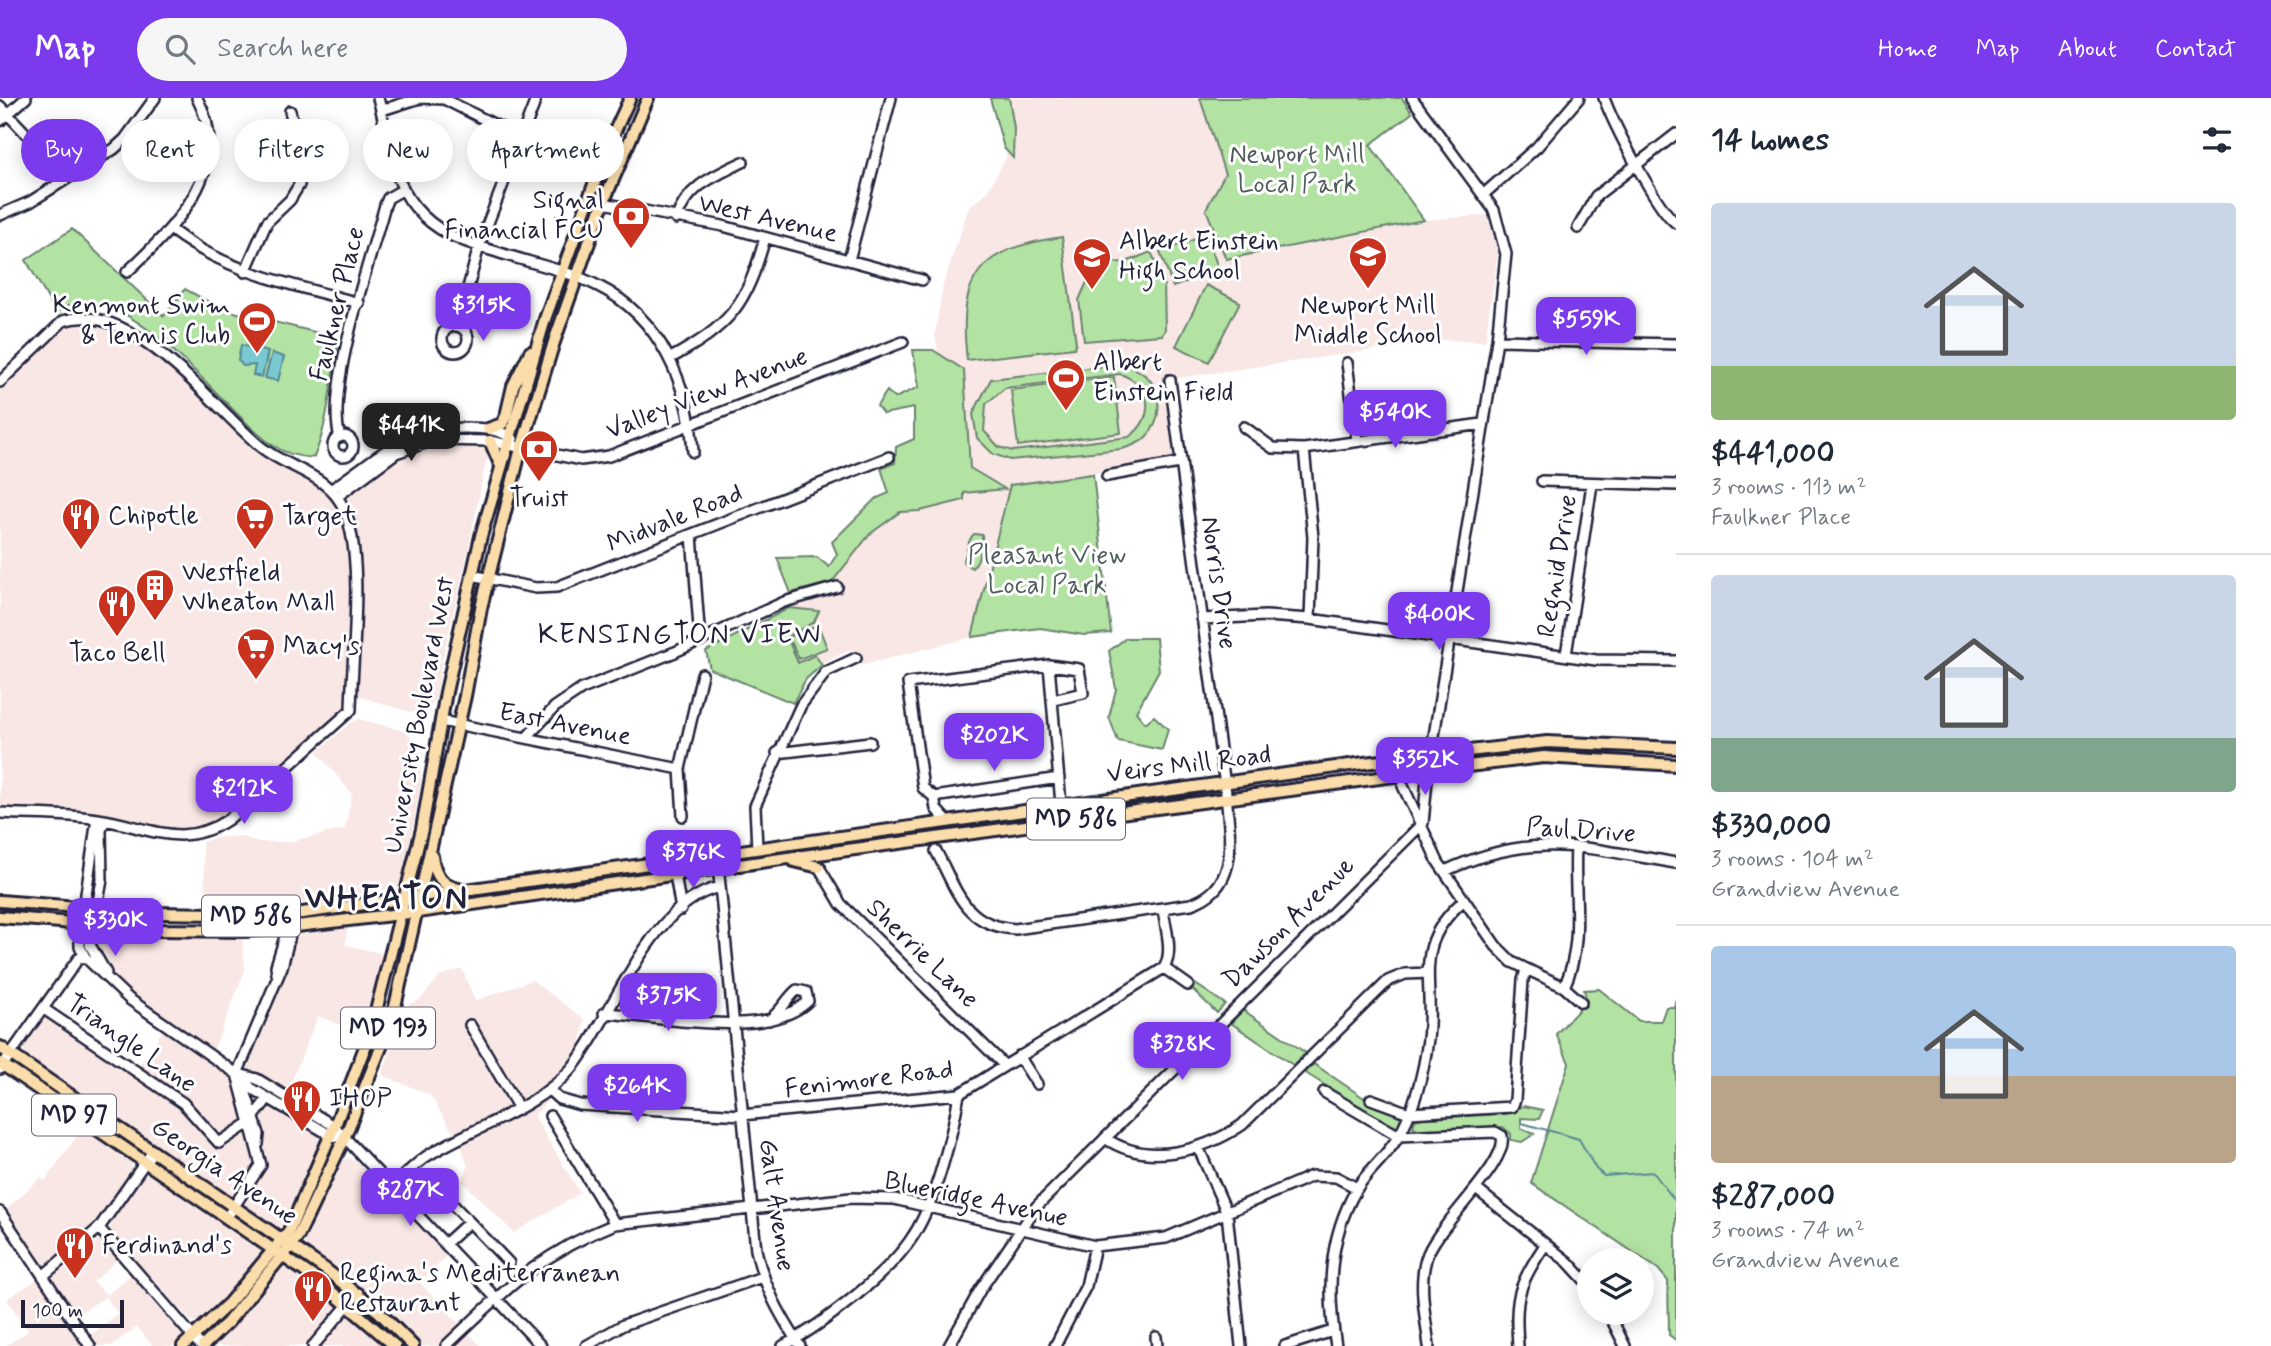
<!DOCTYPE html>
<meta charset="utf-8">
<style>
body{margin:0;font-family:Mynerve,sans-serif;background:#f6f6f7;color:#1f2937;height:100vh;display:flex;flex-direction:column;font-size:26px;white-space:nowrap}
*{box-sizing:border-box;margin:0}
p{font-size:23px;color:#747a83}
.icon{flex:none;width:38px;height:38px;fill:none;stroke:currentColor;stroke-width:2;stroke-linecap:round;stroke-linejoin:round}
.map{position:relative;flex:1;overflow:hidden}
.panel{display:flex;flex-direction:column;background:#fff;width:595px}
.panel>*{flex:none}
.top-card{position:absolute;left:21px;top:21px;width:665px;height:63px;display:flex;gap:14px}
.fabs{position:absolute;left:1577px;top:1150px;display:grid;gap:14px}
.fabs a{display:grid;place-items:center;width:77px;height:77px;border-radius:50%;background:#fff;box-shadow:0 4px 18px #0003;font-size:35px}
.scale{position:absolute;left:21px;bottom:18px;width:103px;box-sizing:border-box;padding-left:7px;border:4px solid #22223b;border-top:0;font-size:19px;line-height:24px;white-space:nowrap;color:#22223b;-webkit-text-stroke:5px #fff;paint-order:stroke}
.price{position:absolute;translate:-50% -60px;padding:0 16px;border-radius:14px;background:#7c3aed;color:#fff;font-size:23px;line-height:46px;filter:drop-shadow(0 2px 4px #0008)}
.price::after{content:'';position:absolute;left:50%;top:42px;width:21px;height:16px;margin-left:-10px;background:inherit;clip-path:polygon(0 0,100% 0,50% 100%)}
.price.selected{background:#222;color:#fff}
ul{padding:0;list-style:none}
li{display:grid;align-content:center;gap:14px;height:371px;padding:0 35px}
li+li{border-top:2px solid #e0e1e3}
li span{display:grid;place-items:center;height:217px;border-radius:7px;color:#555}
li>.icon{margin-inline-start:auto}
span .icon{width:126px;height:126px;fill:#fffc;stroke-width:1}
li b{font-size:30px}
h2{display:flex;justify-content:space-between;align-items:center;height:84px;padding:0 35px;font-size:30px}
.chip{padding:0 24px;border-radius:32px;background:#fff;box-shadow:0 4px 18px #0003;font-size:24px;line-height:63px}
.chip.selected{background:#7c3aed;color:#fff}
header{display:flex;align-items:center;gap:42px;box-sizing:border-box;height:98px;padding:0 35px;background:#7c3aed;color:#fff}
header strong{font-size:33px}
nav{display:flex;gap:38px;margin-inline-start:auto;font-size:24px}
.search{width:490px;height:63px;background:#f6f6f7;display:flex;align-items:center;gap:18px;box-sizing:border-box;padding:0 24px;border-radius:38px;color:#747a83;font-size:26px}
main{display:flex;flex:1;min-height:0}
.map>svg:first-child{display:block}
.built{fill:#f8e7e5}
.green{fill:#b3e3a3;stroke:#6a826f;stroke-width:2;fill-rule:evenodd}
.water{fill:#78c9d1;stroke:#568695;stroke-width:2}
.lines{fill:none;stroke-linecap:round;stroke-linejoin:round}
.stream{stroke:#568695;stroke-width:2}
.minor-casing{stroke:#22223b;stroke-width:14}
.major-casing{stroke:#22223b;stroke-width:16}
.minor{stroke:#fff;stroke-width:9}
.major{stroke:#fbddab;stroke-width:10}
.labels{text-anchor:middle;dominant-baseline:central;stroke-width:6;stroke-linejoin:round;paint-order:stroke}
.shield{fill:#fff;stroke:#646476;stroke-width:2}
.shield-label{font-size:24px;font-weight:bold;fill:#22223b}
.park-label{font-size:26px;fill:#4e5c5a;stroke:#fff}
.poi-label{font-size:26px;fill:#22223b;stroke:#fff;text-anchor:start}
.street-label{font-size:26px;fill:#22223b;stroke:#fff}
.neighbourhood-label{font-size:28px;letter-spacing:2px;fill:#22223b;stroke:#fff}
.district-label{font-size:33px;font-weight:bold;letter-spacing:2px;fill:#22223b;stroke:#fff}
</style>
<header>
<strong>Map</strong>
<div class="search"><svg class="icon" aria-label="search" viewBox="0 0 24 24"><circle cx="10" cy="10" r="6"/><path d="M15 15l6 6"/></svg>Search here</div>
<nav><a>Home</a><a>Map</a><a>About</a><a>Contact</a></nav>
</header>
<main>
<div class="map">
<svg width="1676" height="1248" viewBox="0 0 1676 1248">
<rect width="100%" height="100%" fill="#fff"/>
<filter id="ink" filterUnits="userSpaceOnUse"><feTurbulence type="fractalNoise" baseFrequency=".0143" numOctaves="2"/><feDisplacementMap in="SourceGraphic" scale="14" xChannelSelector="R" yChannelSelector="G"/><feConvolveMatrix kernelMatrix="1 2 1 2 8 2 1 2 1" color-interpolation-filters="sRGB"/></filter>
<g filter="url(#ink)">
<path class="built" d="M1008,0H1200L1225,76L1206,111L1226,160L1424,122L1487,117L1498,155L1485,243L1443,242L1164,282L1174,364L1010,387L972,539L863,567L850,552L810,571L710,566L711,549L793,512L795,491L833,481L868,433L911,400L959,388L935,236L943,187L969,109L987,94L1006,60Z
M92,221L155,249L259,347L332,391L372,360L437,331L503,334L498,349L486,363L468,454L442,562L436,600L431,607L423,614H410L352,596L351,612L229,721L199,739L97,721L0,715V284L63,223Z
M359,621L404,633L420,648L421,685L403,782L398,790L295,806L207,810L202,744L214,740L241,738L256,744H289L345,731L352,696L317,654L350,625Z
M348,829L345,847L389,857L365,937L318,918L287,994L250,973L245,967L294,838Z
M107,834L242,839L245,872L209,964L228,976L233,986L320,1037L322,1041L305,1086L284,1127L276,1130L24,958V949L47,916L134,974L170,922L127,893L96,854V839L99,835Z
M462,871L475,903L532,882L585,922L575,972L534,1018L580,1095L514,1135L462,1083L468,1069L462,1049L430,997L382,977L407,907L420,902L440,878Z
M84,1028L127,1058L132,1065L131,1073L90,1132L46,1169L7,1111L40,1080L45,1083Z
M348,1060L357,1064L447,1158L419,1184L481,1248H421L363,1193L305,1149L303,1139L337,1066Z
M147,1076L157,1077L190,1099L262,1154L232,1193L203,1224L191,1223L109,1133L110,1127L139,1083Z
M99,1142L119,1160L93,1184L107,1197L132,1176L183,1232L184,1237L174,1248H153L137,1229L111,1248H97L90,1238L118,1215L105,1199L76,1217L53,1180Z
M284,1168L358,1222L384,1248H210Z
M39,1180L64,1220L83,1248H6L28,1233L7,1201Z"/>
<path class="green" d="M990,0H1009L1014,30L1013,60L1004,50Z
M1200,0H1402L1412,15L1370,47L1424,122L1226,161L1206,111L1225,76Z
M72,131L164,218L185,191L222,211L339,240C330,280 330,322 314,359C299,360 287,356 274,348C227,319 121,163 56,215L26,162Z
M1206,137L1219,172L1173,189L1160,154Z
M1062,139L1076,245L1074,250L967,262C957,176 979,151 1062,139Z
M1151,154L1164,183L1165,232L1162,237L1084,243L1079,202L1092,173L1104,165L1126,164Z
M1206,187L1240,204L1209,264L1176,248Z
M913,252H933L964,272L970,370L1005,391L964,395V402L920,413L900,414L870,436L832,484L791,495L777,460L817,459L829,469L837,456L832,444L875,401L889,395L881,370L895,365L896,349L914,341V310L883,316L877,308L887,293L895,300L919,289Z
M1123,266C1132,270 1140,272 1147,279C1163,294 1162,324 1146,339C1140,346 1130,348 1122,351L1010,362L993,356L977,340L973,316L991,281ZM1120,276C1153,287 1156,320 1129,339L1013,353L999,349L984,333L986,306L1005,290Z
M1114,279L1121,335L1018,348L1011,292Z
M1093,376L1111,535L1084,537L1040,530L972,539L1010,387Z
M974,436L982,437C983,447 979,464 972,470L963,464C968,455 966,443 974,436Z
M789,510L819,513L814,524L787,539L798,565L815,557L822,567L806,581L793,605L710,571L706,553Z
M818,527L827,550L799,561L789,539Z
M1126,540H1156L1159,572L1136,614L1145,625L1154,618L1168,631L1162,652L1118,643L1109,619L1116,591L1109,553Z
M954,618L976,626L982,641L976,651L956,653L948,632Z
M1191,883L1225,906L1217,915L1190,889Z
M1599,891L1639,923H1661L1666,909H1674L1676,901V1242L1669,1237L1668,1183L1658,1171L1531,1085L1569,965L1556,936L1587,903L1584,892Z
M1243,912L1306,955L1293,967L1231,925Z
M1314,966L1367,1002L1401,1019L1398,1028L1388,1027L1304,974Z
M1523,1008L1543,1012L1539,1021L1521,1020V1030L1534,1036L1522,1044L1511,1042V1036L1503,1029L1421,1033L1413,1029L1415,1022L1422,1020L1507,1016Z"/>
<path class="water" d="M241,247L268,254L262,279L253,277L255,267L243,268L238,262Z
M272,255L284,259L278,283L265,280Z"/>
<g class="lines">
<path class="stream" d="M1522,1025L1579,1041L1596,1071L1604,1078L1653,1074L1676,1104"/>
<defs>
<path id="minor" d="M378,0C388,35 391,81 415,109C437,136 465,144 497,154C530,165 567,172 598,188C661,219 689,288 693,354
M1412,0L1494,112L1506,156L1497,242L1427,682L1423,725
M1604,0C1613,25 1656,110 1676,125
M0,8L68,80
M382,12L420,0L444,1L519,39
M0,23L26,0
M1484,96L1537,49L1579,0
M603,105L723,128L922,182
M0,117L30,104L114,51L125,41L155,0
M676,121C688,88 712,79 743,64
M1578,130L1596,98L1676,36
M170,131C227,175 291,186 359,205
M849,162L891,0
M127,174C175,129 235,70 197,0
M245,174L267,124L290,102L299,87L302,59L290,13
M442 241a13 13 0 1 1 26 0a13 13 0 1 1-26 0Z
M458,228L479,148L535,4
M1497,242L1676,246
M669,261C731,227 746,208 765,140
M1347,265L1357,342
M0,284L63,223C130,199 215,311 261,349C288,371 329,376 344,411C365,459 352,557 351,612L229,721C181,753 148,728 98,721C66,716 32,717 0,715
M1244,329L1273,350L1304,351L1482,326
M333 348a10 10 0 1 1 20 0a10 10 0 1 1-20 0Z
M340,339C325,291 371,160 385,107L388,100L402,92
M1304,351L1313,439L1310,521
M1107,378L1179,365
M1542,383L1676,387
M332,391C381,358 403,329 467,330C484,331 498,330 513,341
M338,398L396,355L434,342L490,343L581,362L609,358L903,244
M692,437L700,543
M471,477L536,490L557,489L889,359
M1202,521L1266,518L1310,521L1596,562L1676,563
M1566,557L1592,386
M1049,567L1079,571L1083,595L1053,602
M441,623L680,671
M527,639L555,609L582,591L675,554L784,504L837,489
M777,655L870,644
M1403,688L1438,764L1496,848L1512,864L1564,889L1581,904
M934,699L1059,680
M683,718L680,671L702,576
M97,721L80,837V849L85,859L129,901L237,976L251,990L330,1037L344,1041
M104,722L101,733L102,782L90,847L106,875
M946,722L936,711L934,699L923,690L908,585L1049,567L1061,706
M757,750L755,708L801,607L826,574L856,560
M936,753C957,792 964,828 1015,831L1191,806C1242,789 1229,737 1226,695L1170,282
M718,767L756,1152C764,1189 780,1217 800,1248
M819,769L841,806L1004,967
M1445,773C1532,732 1586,750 1676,765
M675,776L681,812
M1163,811C1165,829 1174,853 1164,870
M1164,870L1188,887
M277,876L276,868L288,829
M1564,889C1585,845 1573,797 1576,749
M44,911L183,1005L219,1045L249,1025L268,1000
M604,915C657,918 767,943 808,903L806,894L797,892C786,901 782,913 769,922
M470,927L518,1009
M1019,958L1037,986
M0,971L78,861L85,859
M239,976L257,981L334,1028L541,1248
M549,992L559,1001L580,1007L742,1017L959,996L1164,870
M1324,994L1399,1038L1495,1034L1502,1038C1509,1066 1435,1128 1426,1161C1418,1188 1426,1221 1429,1248
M246,996L259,1036L258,1046
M1371,1001L1409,1015L1512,1009L1515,1002L1523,882L1526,872
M550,1018L615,1126
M1105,1040C1147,1069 1203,1053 1242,1027L1388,883L1405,876L1428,875
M1199,1051L1227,1115L1241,1248
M435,1088L509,1165
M391,1089C403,1079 414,1067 427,1058C473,1029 536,1012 572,970C613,920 649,804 720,789
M1476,1091L1568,1164L1589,1187
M0,1114L90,1248
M227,1119L261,1067L237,976L282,869L290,837L288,824
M99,1130L201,1248
M445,1146L469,1124
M43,1178L99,1130L153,1053
M1608,1214L1625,1248
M1156,1239L1157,1248
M313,1248L358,1195
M446,1248C504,1193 538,1156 615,1126L851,1100L894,1101L1095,1148L1166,1140L1312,1078L1336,1079L1357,1090
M586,1248L623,1227L762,1179
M783,1248C822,1227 890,1175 913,1138C935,1105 953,1035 959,996
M949,1248L980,1192L1037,1108L1423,725
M1055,1248L1086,1188L1095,1148
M1285,1248L1333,1233
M1336,1248C1327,1194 1328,1141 1356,1092C1366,1074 1385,1060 1396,1042C1414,1015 1424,973 1428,941C1435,881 1411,849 1463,803
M1518,1248C1515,1200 1517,1188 1545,1147"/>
<path id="major" d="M488,331L502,326L506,318L513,288L530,254
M490,343L500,366
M432,758C435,777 441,787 459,791
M794,763L819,769
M0,803L156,815L288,817L1364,665L1547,644L1676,650
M0,819L156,832L245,833L288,829L418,814L781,761L1468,668L1544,659L1676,667
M0,949L325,1171L378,1213L413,1248
M0,965L319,1183L395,1248
M183,1248L229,1205L289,1133L337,1022L371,933L422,731L446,594L481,438L545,221L608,48L630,0
M203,1248L228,1224L298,1138L344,1041L392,922L465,598L481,510L519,358L554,244L603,105L648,0"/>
</defs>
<use href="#minor" class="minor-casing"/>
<use href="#major" class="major-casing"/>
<use href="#minor" class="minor"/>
<use href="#major" class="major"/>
</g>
</g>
<defs>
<symbol id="bank-pin" viewBox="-11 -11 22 30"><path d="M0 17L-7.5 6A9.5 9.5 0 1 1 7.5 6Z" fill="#c8321e" stroke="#fff"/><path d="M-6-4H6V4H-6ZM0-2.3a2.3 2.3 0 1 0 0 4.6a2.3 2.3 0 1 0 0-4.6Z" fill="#fff"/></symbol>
<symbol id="school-pin" viewBox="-11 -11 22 30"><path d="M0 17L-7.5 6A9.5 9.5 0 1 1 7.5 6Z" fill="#c8321e" stroke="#fff"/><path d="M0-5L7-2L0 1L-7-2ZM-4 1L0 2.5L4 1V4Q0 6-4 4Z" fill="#fff"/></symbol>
<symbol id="stadium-pin" viewBox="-11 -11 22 30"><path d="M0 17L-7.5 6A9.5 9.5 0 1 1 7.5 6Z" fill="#c8321e" stroke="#fff"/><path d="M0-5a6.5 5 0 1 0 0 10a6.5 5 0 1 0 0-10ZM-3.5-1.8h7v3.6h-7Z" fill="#fff"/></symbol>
<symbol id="restaurant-pin" viewBox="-11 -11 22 30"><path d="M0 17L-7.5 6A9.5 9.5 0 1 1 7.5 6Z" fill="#c8321e" stroke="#fff"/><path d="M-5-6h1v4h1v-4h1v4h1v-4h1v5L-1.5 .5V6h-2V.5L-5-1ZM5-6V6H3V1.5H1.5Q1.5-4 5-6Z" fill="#fff"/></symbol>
<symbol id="supermarket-pin" viewBox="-11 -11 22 30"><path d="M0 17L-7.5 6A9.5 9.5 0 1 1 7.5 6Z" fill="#c8321e" stroke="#fff"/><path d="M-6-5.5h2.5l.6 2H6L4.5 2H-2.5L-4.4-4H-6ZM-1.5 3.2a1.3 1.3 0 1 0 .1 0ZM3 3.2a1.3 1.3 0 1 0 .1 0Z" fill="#fff"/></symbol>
<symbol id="building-pin" viewBox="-11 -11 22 30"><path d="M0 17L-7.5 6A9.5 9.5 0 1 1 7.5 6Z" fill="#c8321e" stroke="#fff"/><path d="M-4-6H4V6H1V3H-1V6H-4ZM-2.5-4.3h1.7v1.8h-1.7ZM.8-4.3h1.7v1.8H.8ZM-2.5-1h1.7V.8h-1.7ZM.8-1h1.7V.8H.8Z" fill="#fff"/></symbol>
</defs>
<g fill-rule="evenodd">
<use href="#bank-pin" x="609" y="96" width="44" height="60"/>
<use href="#school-pin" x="1346" y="136" width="44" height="60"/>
<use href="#school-pin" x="1070" y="137" width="44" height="60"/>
<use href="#stadium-pin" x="235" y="201" width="44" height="60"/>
<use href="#stadium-pin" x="1044" y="258" width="44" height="60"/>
<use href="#bank-pin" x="517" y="329" width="44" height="60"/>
<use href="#restaurant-pin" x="59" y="397" width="44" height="60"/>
<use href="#supermarket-pin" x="233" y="397" width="44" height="60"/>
<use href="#building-pin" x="133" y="468" width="44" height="60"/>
<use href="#restaurant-pin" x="95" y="484" width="44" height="60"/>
<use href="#supermarket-pin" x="234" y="527" width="44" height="60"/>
<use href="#restaurant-pin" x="280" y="979" width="44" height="60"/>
<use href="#restaurant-pin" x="53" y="1126" width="44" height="60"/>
<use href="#restaurant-pin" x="291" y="1169" width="44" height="60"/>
</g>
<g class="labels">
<g class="shield">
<rect x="1027" y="700.5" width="98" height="41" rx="5"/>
<rect x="202" y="797.5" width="98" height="41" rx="5"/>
<rect x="341" y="909.5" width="94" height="41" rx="5"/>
<rect x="32" y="996.5" width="84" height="41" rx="5"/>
</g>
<g class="shield-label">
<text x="1076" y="721">MD 586</text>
<text x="251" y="818">MD 586</text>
<text x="388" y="930">MD 193</text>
<text x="74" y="1017">MD 97</text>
</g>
<g class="park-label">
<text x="1297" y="57">Newport Mill<tspan x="1297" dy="30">Local Park</tspan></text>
<text x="1047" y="458">Pleasant View<tspan x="1047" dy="30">Local Park</tspan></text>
</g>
<g class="poi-label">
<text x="604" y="103" text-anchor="end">Signal<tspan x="604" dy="30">Financial FCU</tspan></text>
<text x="1119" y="144">Albert Einstein<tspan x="1119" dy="30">High School</tspan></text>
<text x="230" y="208" text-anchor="end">Kenmont Swim<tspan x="230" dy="30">&amp; Tennis Club</tspan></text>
<text x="1368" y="208" text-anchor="middle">Newport Mill<tspan x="1368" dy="30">Middle School</tspan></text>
<text x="1093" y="265">Albert<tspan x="1093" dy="30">Einstein Field</tspan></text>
<text x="539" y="401" text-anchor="middle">Truist</text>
<text x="108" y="419">Chipotle</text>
<text x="282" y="419">Target</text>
<text x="182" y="475">Westfield<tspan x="182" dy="30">Wheaton Mall</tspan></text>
<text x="283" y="549">Macy's</text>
<text x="117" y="556" text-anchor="middle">Taco Bell</text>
<text x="329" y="1001">IHOP</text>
<text x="102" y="1148">Ferdinand's</text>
<text x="340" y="1176">Regina's Mediterranean<tspan x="340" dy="30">Restaurant</tspan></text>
</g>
<g class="street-label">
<text transform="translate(768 121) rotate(13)">West Avenue</text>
<text transform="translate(338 206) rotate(-76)">Faulkner Place</text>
<text transform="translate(707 296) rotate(-21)">Valley View Avenue</text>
<text transform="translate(675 421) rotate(-22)">Midvale Road</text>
<text transform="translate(1558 468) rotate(-81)">Regnid Drive</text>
<text transform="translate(1218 485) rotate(82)">Norris Drive</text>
<text transform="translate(420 617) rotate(-79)">University Boulevard West</text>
<text transform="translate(565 627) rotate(11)">East Avenue</text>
<text transform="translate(1189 667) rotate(-7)">Veirs Mill Road</text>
<text transform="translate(1581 733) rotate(4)">Paul Drive</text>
<text transform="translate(1289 825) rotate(-45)">Dawson Avenue</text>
<text transform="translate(922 856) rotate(44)">Sherrie Lane</text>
<text transform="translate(131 946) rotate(35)">Triangle Lane</text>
<text transform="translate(869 982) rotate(-7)">Fenimore Road</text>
<text transform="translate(224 1074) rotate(34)">Georgia Avenue</text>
<text transform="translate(976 1102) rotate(12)">Blueridge Avenue</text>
<text transform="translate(776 1107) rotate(82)">Galt Avenue</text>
</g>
<g class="neighbourhood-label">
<text x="680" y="537">KENSINGTON VIEW</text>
</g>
<g class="district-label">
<text x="387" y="801">WHEATON</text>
</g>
</g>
</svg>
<div class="fabs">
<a><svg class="icon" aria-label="layers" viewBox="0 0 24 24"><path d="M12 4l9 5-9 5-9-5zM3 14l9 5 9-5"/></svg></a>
</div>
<div class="scale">100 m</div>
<b class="price" style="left:483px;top:245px">$315K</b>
<b class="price" style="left:1586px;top:259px">$559K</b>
<b class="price" style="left:1395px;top:352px">$540K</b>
<b class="price selected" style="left:411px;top:365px">$441K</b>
<b class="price" style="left:1439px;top:554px">$400K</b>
<b class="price" style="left:994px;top:675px">$202K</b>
<b class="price" style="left:1425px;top:699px">$352K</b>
<b class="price" style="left:244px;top:728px">$212K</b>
<b class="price" style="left:693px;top:792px">$376K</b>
<b class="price" style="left:115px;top:860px">$330K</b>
<b class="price" style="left:668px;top:935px">$375K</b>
<b class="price" style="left:1182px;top:984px">$328K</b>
<b class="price" style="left:637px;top:1026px">$264K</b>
<b class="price" style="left:410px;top:1130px">$287K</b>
<div class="top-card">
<a class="chip selected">Buy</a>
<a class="chip">Rent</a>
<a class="chip">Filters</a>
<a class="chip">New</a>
<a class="chip">Apartment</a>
</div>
</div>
<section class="panel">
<h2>14 homes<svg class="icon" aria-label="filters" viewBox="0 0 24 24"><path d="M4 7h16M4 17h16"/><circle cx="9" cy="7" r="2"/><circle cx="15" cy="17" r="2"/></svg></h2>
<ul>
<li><span style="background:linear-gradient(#c9d6e8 75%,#8fb573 0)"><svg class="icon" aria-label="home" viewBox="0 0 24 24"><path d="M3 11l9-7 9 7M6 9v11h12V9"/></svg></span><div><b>$441,000</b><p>3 rooms · 113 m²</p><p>Faulkner Place</p></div></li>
<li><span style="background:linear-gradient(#c9d6e8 75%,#7fa58c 0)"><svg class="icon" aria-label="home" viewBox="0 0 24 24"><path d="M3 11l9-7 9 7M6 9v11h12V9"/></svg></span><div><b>$330,000</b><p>3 rooms · 104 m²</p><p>Grandview Avenue</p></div></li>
<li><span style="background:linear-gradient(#a9c7e8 60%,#b9a48a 0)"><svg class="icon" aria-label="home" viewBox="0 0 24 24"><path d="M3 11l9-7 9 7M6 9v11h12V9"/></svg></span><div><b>$287,000</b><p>3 rooms · 74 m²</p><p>Grandview Avenue</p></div></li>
</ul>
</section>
</main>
